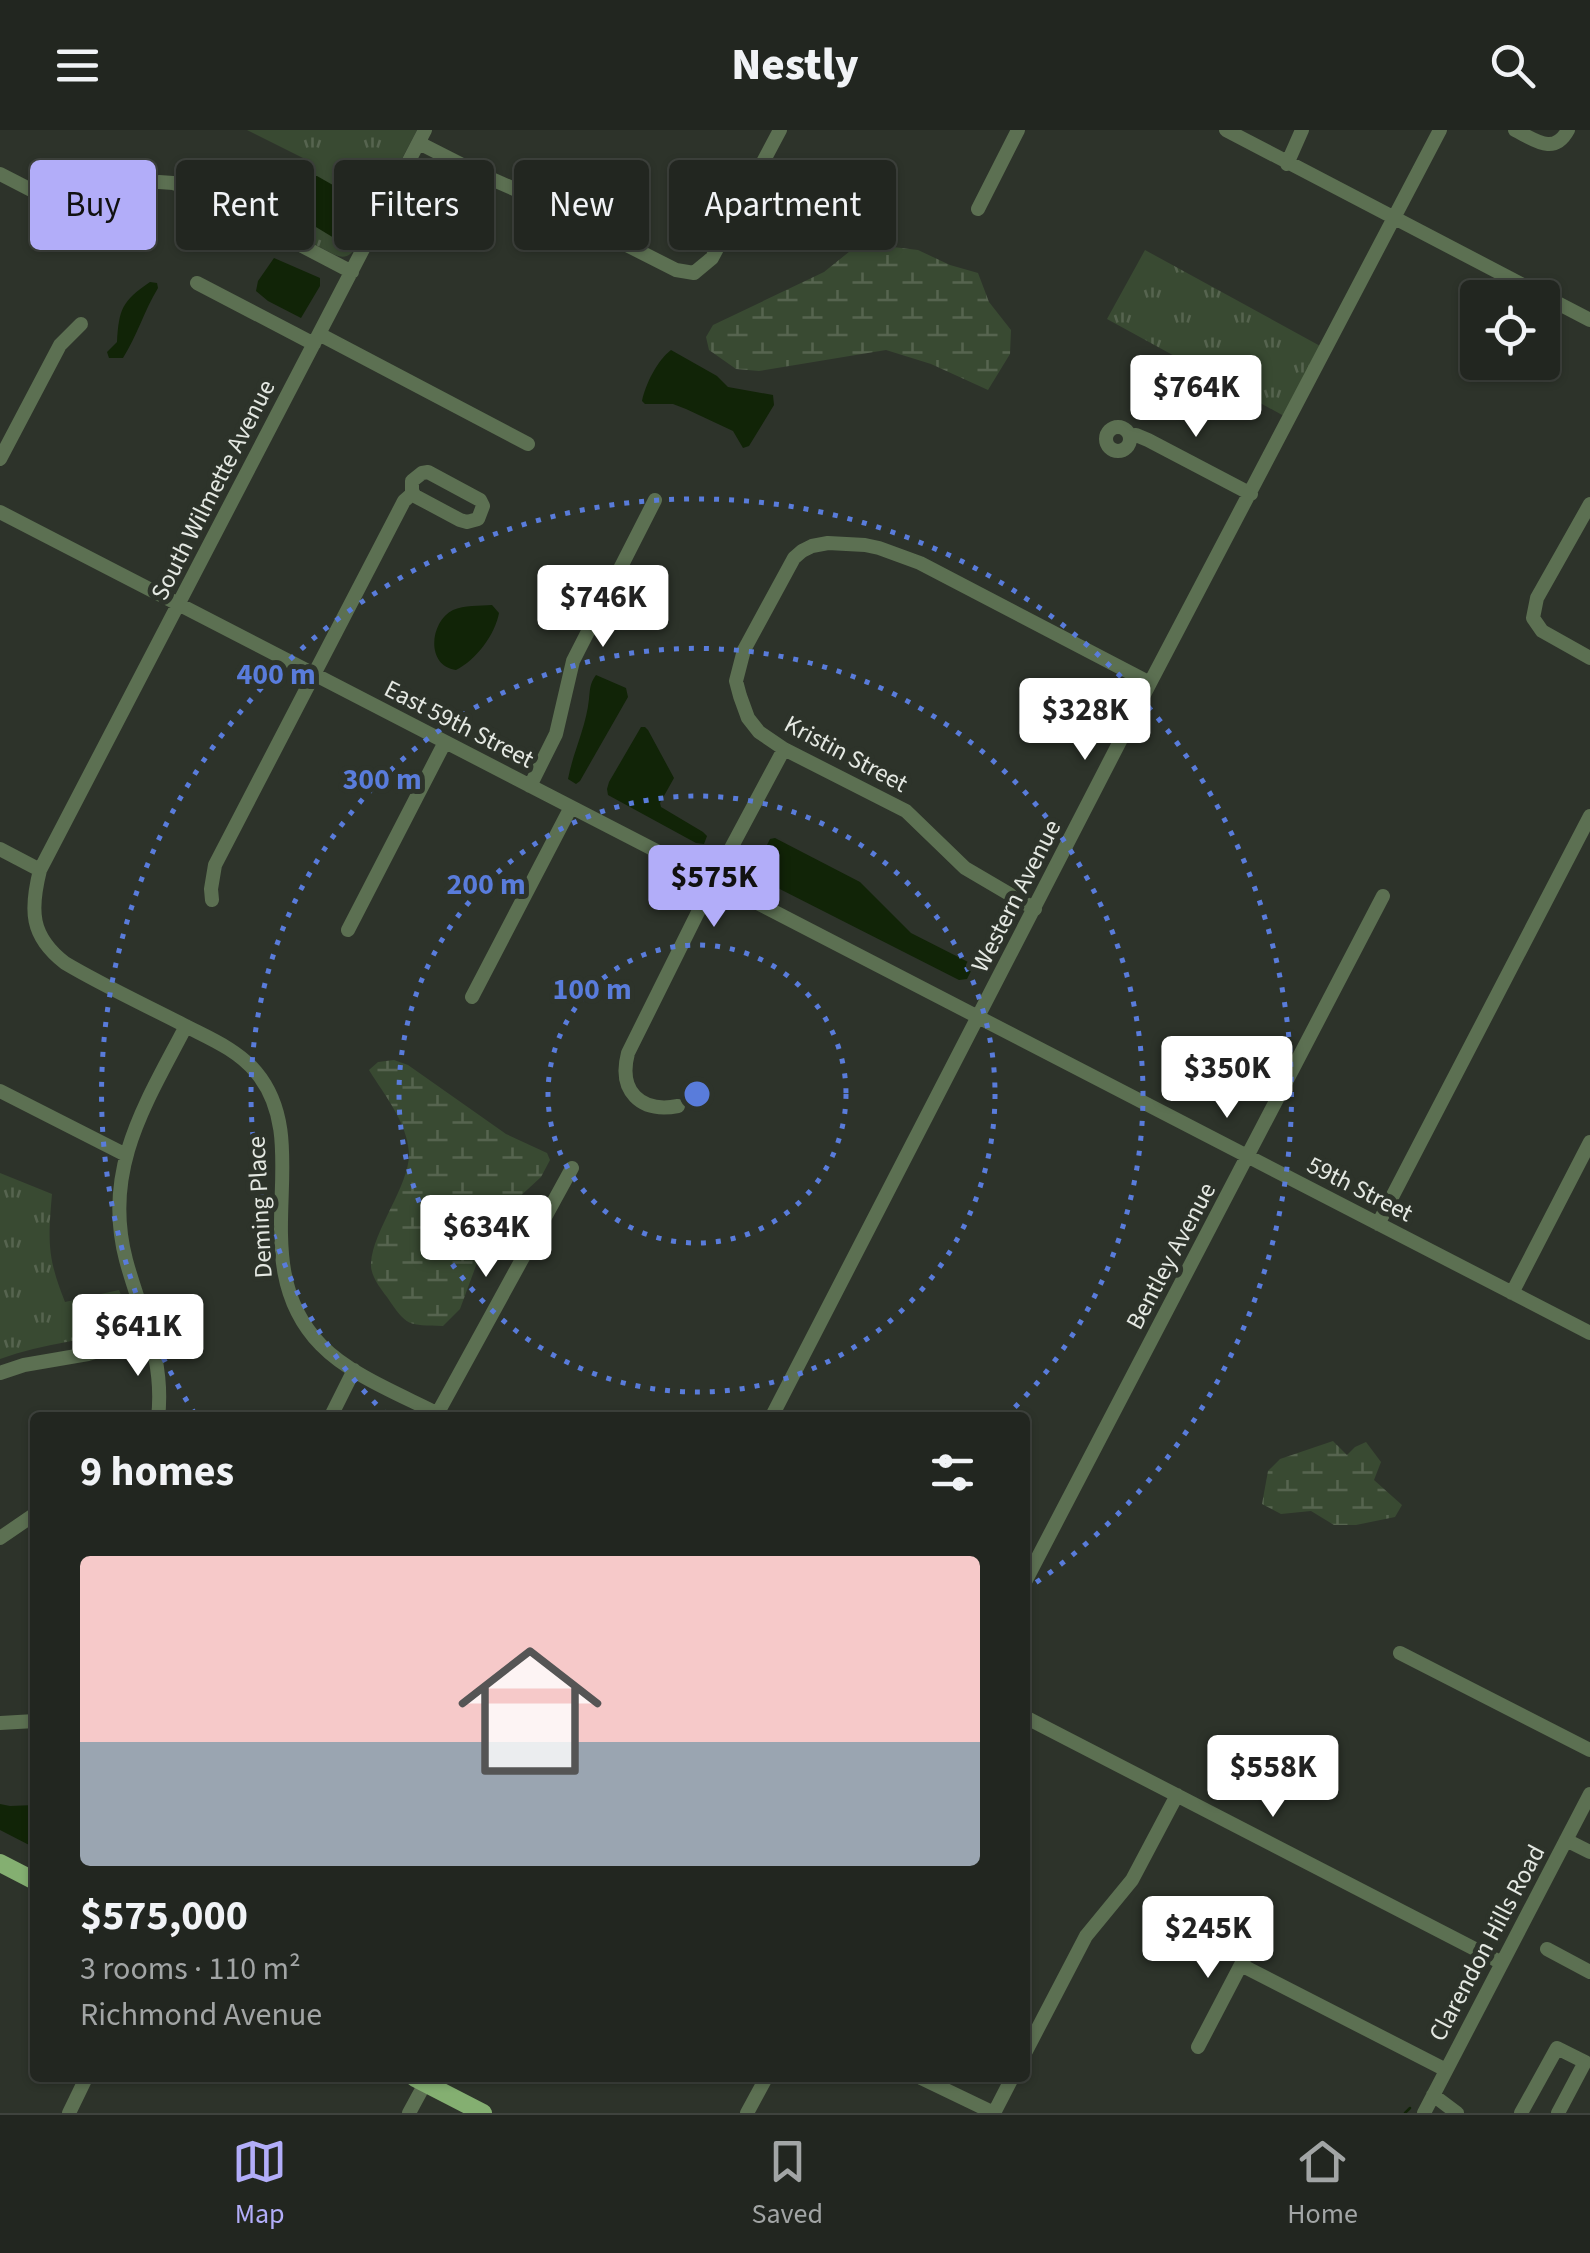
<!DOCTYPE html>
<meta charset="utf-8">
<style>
body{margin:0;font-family:"Source Sans 3",sans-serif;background:#2a2e29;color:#f1f3f6;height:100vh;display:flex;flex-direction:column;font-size:38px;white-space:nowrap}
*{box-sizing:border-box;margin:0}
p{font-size:32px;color:#a2a5a5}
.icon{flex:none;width:55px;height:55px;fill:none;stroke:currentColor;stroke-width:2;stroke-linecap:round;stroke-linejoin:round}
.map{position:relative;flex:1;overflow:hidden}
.details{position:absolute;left:30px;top:1282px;width:1000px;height:670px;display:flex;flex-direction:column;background:#222620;border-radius:10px;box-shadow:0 2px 8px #0004,0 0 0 2px #3f433e}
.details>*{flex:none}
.top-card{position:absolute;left:30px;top:30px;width:1000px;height:90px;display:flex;gap:20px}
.buttons{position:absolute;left:1460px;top:150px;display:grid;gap:20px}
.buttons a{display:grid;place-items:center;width:100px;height:100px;border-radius:10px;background:#222620;box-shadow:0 2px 8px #0004,0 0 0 2px #3f433e;font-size:50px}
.price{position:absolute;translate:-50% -85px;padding:0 22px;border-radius:10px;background:#fff;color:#222;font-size:32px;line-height:65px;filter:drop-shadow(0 2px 5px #0008)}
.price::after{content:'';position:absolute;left:50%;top:60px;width:30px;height:22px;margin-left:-15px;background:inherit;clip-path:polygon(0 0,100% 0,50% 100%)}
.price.current{background:#b2adf9;color:#111}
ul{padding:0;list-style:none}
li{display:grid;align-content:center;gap:20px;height:530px;padding:0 50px}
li+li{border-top:2px solid #3f433e}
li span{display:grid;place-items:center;height:310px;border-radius:10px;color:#555}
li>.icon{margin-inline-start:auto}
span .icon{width:180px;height:180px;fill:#fffc;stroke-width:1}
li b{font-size:42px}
h2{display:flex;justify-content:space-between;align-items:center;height:120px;padding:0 50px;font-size:42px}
.chip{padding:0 35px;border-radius:10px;background:#222620;box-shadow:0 2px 8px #0004,0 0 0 2px #3f433e;font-size:35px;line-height:90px}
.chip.current{background:#b2adf9;color:#111}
header{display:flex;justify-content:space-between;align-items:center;height:130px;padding:0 50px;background:#222620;font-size:45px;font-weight:800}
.tab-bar{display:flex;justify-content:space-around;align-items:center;height:140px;border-top:2px solid #3f433e;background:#222620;font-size:28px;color:#a2a5a5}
.tab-bar a{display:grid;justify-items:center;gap:5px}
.tab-bar .current{color:#b2adf9}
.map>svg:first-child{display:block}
.wetland{fill:url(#wetland-marsh)}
.park{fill:url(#park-tufts)}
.water{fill:#112407}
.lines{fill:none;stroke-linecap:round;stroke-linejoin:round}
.stream{stroke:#112407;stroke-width:2.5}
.minor{stroke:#5c7052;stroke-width:14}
.major{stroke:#84af71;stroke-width:18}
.ring{fill:none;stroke:#597cdb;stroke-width:5;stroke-dasharray:5 10}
.labels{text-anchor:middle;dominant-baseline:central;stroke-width:10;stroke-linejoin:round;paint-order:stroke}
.street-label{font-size:25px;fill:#e4e8e2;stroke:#2d332a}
.centre{fill:#597cdb;stroke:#2d332a;stroke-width:5}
.ring-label{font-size:30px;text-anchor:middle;font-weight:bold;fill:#597cdb;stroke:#2d332a;stroke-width:10;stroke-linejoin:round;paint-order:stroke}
</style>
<header><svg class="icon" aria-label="menu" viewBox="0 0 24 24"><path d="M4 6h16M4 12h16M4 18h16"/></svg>Nestly<svg class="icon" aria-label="search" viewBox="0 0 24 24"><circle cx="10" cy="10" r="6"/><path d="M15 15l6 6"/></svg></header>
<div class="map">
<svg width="1590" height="1983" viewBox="0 0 1590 1983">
<defs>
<pattern id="wetland-marsh" width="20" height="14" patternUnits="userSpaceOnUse" patternTransform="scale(2.5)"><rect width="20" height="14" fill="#394a32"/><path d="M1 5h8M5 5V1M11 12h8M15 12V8" fill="none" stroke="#56644f"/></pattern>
<pattern id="park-tufts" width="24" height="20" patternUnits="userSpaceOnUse" patternTransform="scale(2.5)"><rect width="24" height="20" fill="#394a32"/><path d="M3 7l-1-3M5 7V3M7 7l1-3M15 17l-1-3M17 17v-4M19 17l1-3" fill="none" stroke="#56644f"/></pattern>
</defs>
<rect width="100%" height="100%" fill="#2d332a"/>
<path class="wetland" d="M860,113L918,120L950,135L978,143L989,172L1011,200L1010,224L988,260L931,234L886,220L759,241L736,239L709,220L706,207L713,195L824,142Z
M394,930L408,935L506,1004L547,1023L550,1030L541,1047L500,1085L484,1114L460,1179L443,1196C408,1195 407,1197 387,1167C380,1158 370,1145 371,1133C373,1100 410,1055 409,1023C407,992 385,966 369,940L378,932Z
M1333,1311L1347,1325L1355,1317L1366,1312L1381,1332L1374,1350L1402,1375L1395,1387L1356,1395H1334L1311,1381L1281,1384L1262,1374L1268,1341L1280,1329Z"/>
<path class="park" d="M247,0H417L354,120C348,128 342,128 333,124L274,93L307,30Z
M1145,120L1322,217L1284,286L1107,189Z
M0,1043L52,1064C48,1111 47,1127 65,1172L119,1160L134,1197C89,1210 44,1213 0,1229Z"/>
<path class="water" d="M312,46H317L361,71L360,79L344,108H334L293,83V78Z
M274,128L320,148V156L301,188L268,171L256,161L258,151Z
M150,152L157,153L158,158C144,181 137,206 123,228H109L107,222L117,212C119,179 122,171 150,152Z
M671,220L717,246L728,257L773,265L774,275L749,316L743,318L733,301L686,279L673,274H645L642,271C646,253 657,231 671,220Z
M492,475L499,483C495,505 476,530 456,540C425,536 430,491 453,480C464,475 480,476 492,475Z
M596,545L626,558L628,567L580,651L576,654L568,649C573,622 586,598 589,569C590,559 590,553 596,545Z
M641,597H645L648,600L674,648L660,673L661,677L703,702L707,706L704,714L696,713L608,665L607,659L609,652Z
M775,708L860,752L911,803L972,834L973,837L967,849L959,850L758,748L754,741L770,709Z
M0,1674L10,1676L35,1675V1718L0,1700Z"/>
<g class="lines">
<path class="stream" d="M1405,1983L1410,1978"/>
<path class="minor" d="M425,0L40,740C30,780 30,806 65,833C102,855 141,873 180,893C206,907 236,918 256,942C318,1016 240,1131 321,1215C352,1247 407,1267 446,1288
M1226,0L1590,190
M1515,0C1535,10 1554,26 1568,0
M419,13L480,44L528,65L676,140L694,143L712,128L780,0
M1287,34L1302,0
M0,44L39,64
M159,52L173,53L193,59L352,142
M978,79L1018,0
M197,153L314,214
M319,204L528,314
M1106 309a12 12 0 1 1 24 0a12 12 0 1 1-24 0Z
M1130,306L1136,305L1148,310L1251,364
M0,329L60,215L81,194
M428,342L480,370L483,376L478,389L467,392L460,390L415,366L412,361V351L422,343Z
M1590,374L1537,468L1533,488L1542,501L1590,528
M0,382L1590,1203
M530,656L556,604L573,531L655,370
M0,719L40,740
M212,770L211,759L215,735L404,371L413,363
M1035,779L965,738L906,681L784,619L759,602L748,588L740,566L736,551L744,520L794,428L802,421L812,416L828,413L865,415L879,418L920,433L1150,553
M348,800L445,612
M472,867L571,677
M0,961L126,1025
M678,976C640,983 618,961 628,923L714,750L784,619
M1378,1094L1590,686
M1512,1163L1590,1012
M0,1243L24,1235L88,1224L150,1206
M158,1288C165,1227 141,1186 126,1130C102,1039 146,973 186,896
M330,1288L354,1240
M435,1288L572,1038
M771,1288L1150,553L1440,0
M0,1408L35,1384
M1025,1452L1383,766
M1400,1523L1590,1620
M1025,1587L1502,1833
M0,1593L35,1591
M1566,1710L1590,1722
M1547,1819L1590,1842
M1241,1835L1446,1940
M1198,1917L1256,1806
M1025,1923L1086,1806L1132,1750L1177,1665
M921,1948L994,1983L1012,1948
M1433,1965L1457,1983
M69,1983L86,1948
M409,1983L428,1948
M747,1983L766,1948
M1424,1983L1590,1664
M1521,1983L1557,1918L1585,1932L1558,1983"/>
<path class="major" d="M0,1733L35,1751
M415,1948L483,1983"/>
</g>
<g class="ring">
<circle cx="697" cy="964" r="149"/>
<circle cx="697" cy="964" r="298"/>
<path d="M387 1285A446 446 0 1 1 1007 1285"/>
<path d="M195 1284A595 595 0 1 1 1025 1460"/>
</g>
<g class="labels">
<g class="street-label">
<text transform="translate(213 360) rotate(-63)">South Wilmette Avenue</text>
<text transform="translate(459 594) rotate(27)">East 59th Street</text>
<text transform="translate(846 624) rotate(28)">Kristin Street</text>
<text transform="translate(1016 766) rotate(-63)">Western Avenue</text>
<text transform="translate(1360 1059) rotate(27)">59th Street</text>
<text transform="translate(260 1077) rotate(-93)">Deming Place</text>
<text transform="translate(1171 1126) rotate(-62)">Bentley Avenue</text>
<text transform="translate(1487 1813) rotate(-62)">Clarendon Hills Road</text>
</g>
</g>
<circle cx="697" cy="964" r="15" class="centre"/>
<g class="ring-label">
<text x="276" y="554">400 m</text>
<text x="382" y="659">300 m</text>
<text x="486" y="764">200 m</text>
<text x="592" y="869">100 m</text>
</g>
</svg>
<div class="buttons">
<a><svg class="icon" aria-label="locate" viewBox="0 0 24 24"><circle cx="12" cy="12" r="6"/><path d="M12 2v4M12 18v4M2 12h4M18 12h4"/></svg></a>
</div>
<b class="price" style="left:1196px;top:310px">$764K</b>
<b class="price" style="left:603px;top:520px">$746K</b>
<b class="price" style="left:1085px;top:633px">$328K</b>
<b class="price current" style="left:714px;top:800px">$575K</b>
<b class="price" style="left:1227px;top:991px">$350K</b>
<b class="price" style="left:486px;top:1150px">$634K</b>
<b class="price" style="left:138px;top:1249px">$641K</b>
<b class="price" style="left:1273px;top:1690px">$558K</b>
<b class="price" style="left:1208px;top:1851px">$245K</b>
<div class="top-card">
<a class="chip current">Buy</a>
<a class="chip">Rent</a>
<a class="chip">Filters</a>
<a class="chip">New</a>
<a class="chip">Apartment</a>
</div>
<section class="details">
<h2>9 homes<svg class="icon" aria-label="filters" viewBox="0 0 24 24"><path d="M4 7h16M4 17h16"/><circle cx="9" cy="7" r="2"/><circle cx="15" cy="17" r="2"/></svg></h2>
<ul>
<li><span style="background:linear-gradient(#f6c9c9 60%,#9aa5b1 0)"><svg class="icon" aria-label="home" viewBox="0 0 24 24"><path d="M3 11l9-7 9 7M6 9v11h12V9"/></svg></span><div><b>$575,000</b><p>3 rooms · 110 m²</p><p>Richmond Avenue</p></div></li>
</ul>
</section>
</div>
<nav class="tab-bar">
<a class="current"><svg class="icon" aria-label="map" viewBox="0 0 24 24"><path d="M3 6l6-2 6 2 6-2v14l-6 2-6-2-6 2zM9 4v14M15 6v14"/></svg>Map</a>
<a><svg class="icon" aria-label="saved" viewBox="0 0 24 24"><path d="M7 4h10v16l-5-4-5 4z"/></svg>Saved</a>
<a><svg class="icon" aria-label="home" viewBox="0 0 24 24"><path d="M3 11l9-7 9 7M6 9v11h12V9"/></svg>Home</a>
</nav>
